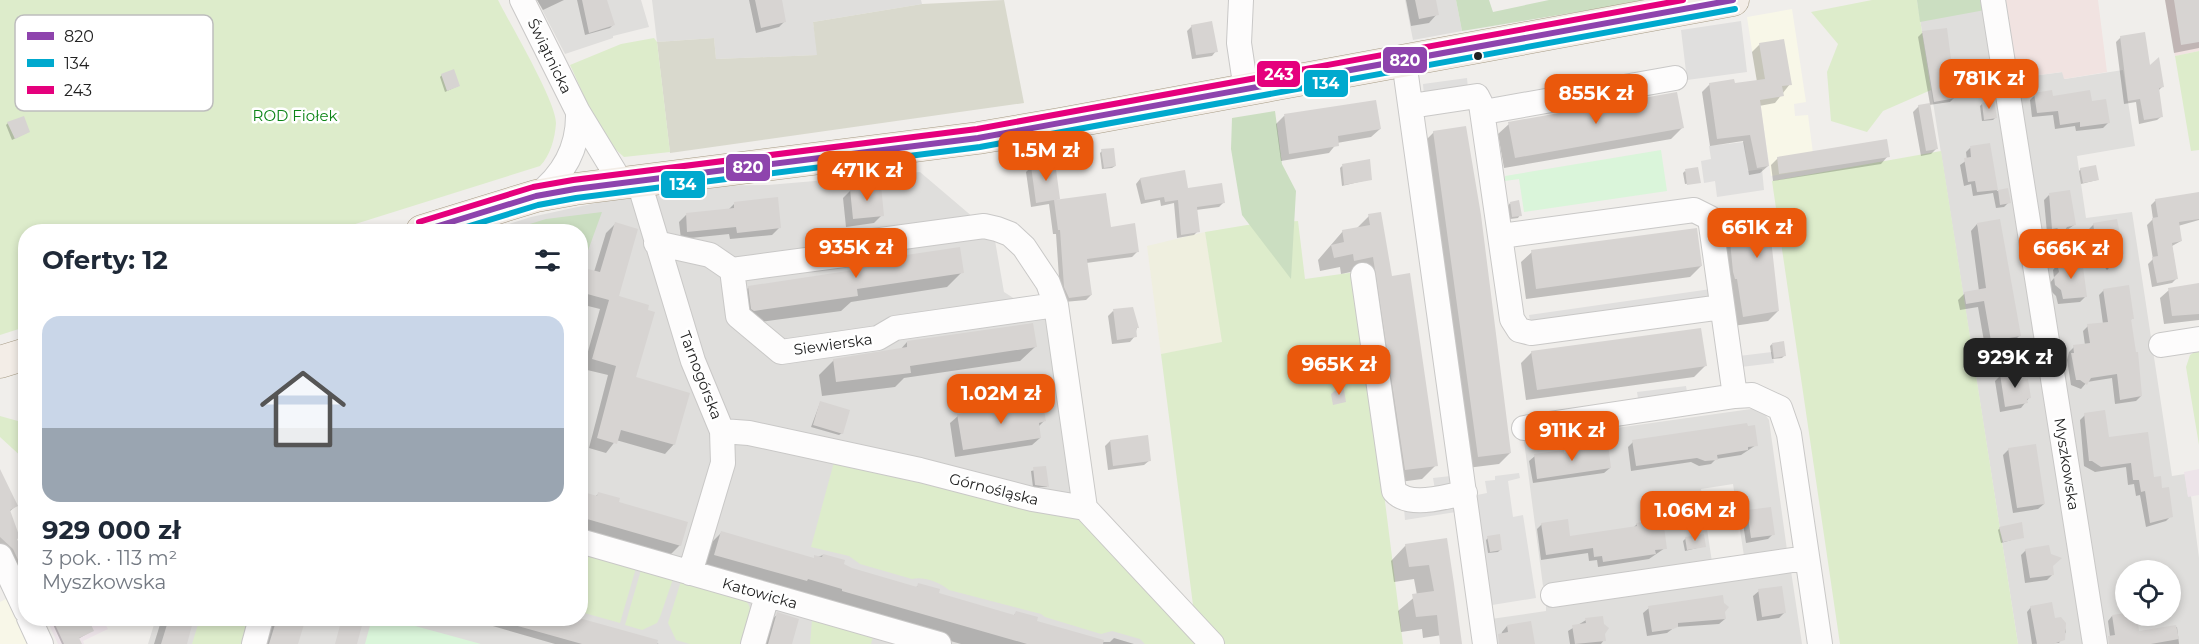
<!DOCTYPE html>
<html lang="pl">
<meta charset="utf-8">
<style>
body{margin:0;font-family:Montserrat,sans-serif;background:#f6f6f7;color:#1f2937;height:100vh;display:flex;flex-direction:column;font-size:22px;white-space:nowrap}
*{box-sizing:border-box;margin:0}
p{font-size:20px;color:#747a83}
.icon{flex:none;width:33px;height:33px;fill:none;stroke:currentColor;stroke-width:2;stroke-linecap:round;stroke-linejoin:round}
.map{position:relative;flex:1;overflow:hidden}
.sheet{position:absolute;left:18px;top:224px;width:570px;height:402px;display:flex;flex-direction:column;background:#fff;border-radius:24px;box-shadow:0 3px 9px #0003}
.sheet>*{flex:none}
.buttons{position:absolute;left:2115px;top:560px;display:grid;gap:12px}
.buttons a{display:grid;place-items:center;width:66px;height:66px;border-radius:50%;background:#fff;box-shadow:0 3px 9px #0003;font-size:30px}
.price{position:absolute;translate:-50% -51px;padding:0 14px;border-radius:12px;background:#ea580c;color:#fff;font-size:20px;line-height:39px;filter:drop-shadow(0 2px 3px #0008)}
.price::after{content:'';position:absolute;left:50%;top:36px;width:18px;height:14px;margin-left:-9px;background:inherit;clip-path:polygon(0 0,100% 0,50% 100%)}
.price.on{background:#222;color:#fff}
ul{padding:0;list-style:none}
li{display:grid;align-content:center;gap:12px;height:318px;padding:0 24px}
li span{display:grid;place-items:center;height:186px;border-radius:18px;color:#555}
li>.icon{margin-inline-start:auto}
span .icon{width:108px;height:108px;fill:#fffc;stroke-width:1}
li b{font-size:26px}
h2{display:flex;justify-content:space-between;align-items:center;height:72px;padding:0 24px;font-size:26px}
.map>svg:first-child{display:block}
.residential{fill:#dfdedc;fill-rule:evenodd}
.commercial{fill:#f1e3e1}
.industrial{fill:#ede4e9}
.education{fill:#f8f7e8}
.construction{fill:#d9d9cd}
.farmland{fill:#efefdf}
.grass{fill:#ddeccb}
.forest{fill:#cbdec1}
.park{fill:#daf5da}
.parking{fill:#e0dfde}
.shadow{fill:#0003}
.building{fill:#d7d4d2}
.lines{fill:none;stroke-linecap:round;stroke-linejoin:round}
.minor-casing{stroke:#c9c8c7;stroke-width:26}
.major-casing{stroke:#a79c86;stroke-width:33}
.minor{stroke:#fdfcfc;stroke-width:24}
.major{stroke:#f3ede7;stroke-width:32}
.bus-1-casing{stroke:#fff;stroke-width:10}
.bus-2-casing{stroke:#fff;stroke-width:10}
.bus-3-casing{stroke:#fff;stroke-width:10}
.bus-1{stroke:#8e44ad;stroke-width:6}
.bus-2{stroke:#00a9ce;stroke-width:6}
.bus-3{stroke:#e5007d;stroke-width:6}
.bus-dot{fill:#222;stroke:#fff;stroke-width:2}
.labels{text-anchor:middle;dominant-baseline:central;stroke-width:5;stroke-linejoin:round;paint-order:stroke}
.street-label{font-size:15px;fill:#222;stroke:#fff}
.park-label{font-size:15px;fill:#0c8416;stroke:#fff}
.key{fill:#fff;stroke:#bdbdbd;stroke-width:1.5}
.key-label{font-size:16px;fill:#222}
.line-badge{stroke:#fff;stroke-width:2}
.badge-label{font-size:16px;text-anchor:middle;font-weight:bold;fill:#fff}
</style>
<div class="map">
<svg width="2199" height="644" viewBox="0 0 2199 644">
<rect width="100%" height="100%" fill="#f0eeeb"/>
<path class="residential" d="M537,0H641L649,27L613,36V38L565,54Z
M652,0H921L922,4L813,22L818,55L716,59L714,38L657,42Z
M1405,0H1456L1462,31L1413,40Z
M1917,0H1984L2084,644H2018Z
M2123,70L2135,146L2077,156L2086,218L2132,212L2172,476L2185,474L2188,496H2191L2199,558V644H2105L2017,78L2063,72L2065,79ZM2126,570H2170V615H2126Z
M920,172L994,235L1004,292L1045,318L1080,526L1191,644H148L156,618H580V231H486L531,217L675,186L768,185Z
M1751,409L1762,410L1769,420L1787,550L1744,556L1733,484L1701,489L1712,562L1543,586L1524,441Z
M1791,571L1802,644H1495L1491,619L1546,611V606Z"/>
<path class="commercial" d="M2006,0H2098L2107,72L2064,79L2062,72L2017,78Z
M2165,0H2199V51L2175,56Z"/>
<path class="industrial" d="M2199,469V495L2188,497L2184,472Z
M46,618H102L108,629L83,641L84,644H58Z"/>
<path class="education" d="M1792,9L1806,102L1794,104L1795,116L1808,115L1815,169L1771,176L1747,17Z
M8,598L29,644H0V602Z"/>
<path class="construction" d="M1004,0L1024,103L670,153L657,42L714,38L716,59L817,55L813,22L922,4Z"/>
<path class="farmland" d="M1205,232L1223,343L1161,354L1147,246Z"/>
<path class="grass" d="M0,0H498C510,24 556,101 556,123C555,139 550,156 540,166L333,231H26L25,327L0,335Z
M1872,0H1917L1931,90L1883,111L1867,132L1831,121L1827,72L1838,44L1811,12Z
M654,38L657,42L670,152L624,157C598,136 584,94 570,65L621,44Z
M2199,51V150L2191,151L2175,56Z
M1941,151L2018,644H1840L1772,181Z
M1298,221L1305,279L1356,272L1403,644H1224L1194,613L1161,354L1222,342L1205,232L1247,225Z
M2199,349V445L2186,367L2190,355Z
M0,416L25,423V460L0,437Z
M834,462L1085,520L1205,644H1145L1140,639L1112,631L1101,634L1045,617L1041,614L949,590C940,582 923,576 912,579L860,564L849,556L811,547Z
M580,553L636,568L620,623L581,612Z
M641,570L673,579L660,617L657,623L642,630L625,625Z
M681,581L745,600C757,611 746,630 742,644H690L676,640L668,623Z
M200,618H248L241,644H192Z
M812,620L873,637L871,644H810Z"/>
<path class="forest" d="M1456,0H1489L1493,12L1549,0H1650L1462,31Z
M1917,0H1984L1985,10L1920,22Z
M1275,111L1282,164L1296,191L1291,279L1242,215L1231,149L1232,118Z
M602,212L586,256L581,255L580,231H507L546,219Z"/>
<path class="park" d="M1661,150L1667,191L1524,212L1519,179L1505,181V176Z
M372,618H386L481,644H365Z"/>
<path class="parking" d="M1741,21L1747,72L1687,80L1681,30Z
M1467,78L1468,89L1424,96L1423,84Z
M1744,142L1748,171L1762,169L1764,190L1717,197L1715,181L1704,183L1701,161L1711,159L1709,146Z
M1711,289L1712,302L1531,327L1529,315Z
M1772,352L1774,363L1741,367L1739,356Z
M1686,386L1688,398L1639,405L1637,392Z
M1519,473L1520,478L1508,481L1513,517L1523,515L1536,598L1486,606L1472,496L1487,493L1485,481L1495,480V476Z
M1451,476L1452,488L1435,490L1433,478Z
M1455,500L1456,512L1405,520L1404,508Z"/>
<path class="shadow" d="M537,0H564L543,10Z
M577,0H605L614,24L610,28L585,35Z
M749,0H780L784,22L779,27L756,33Z
M1406,0H1435L1437,14L1429,23L1411,26Z
M2165,0H2199V48L2174,53Z
M1192,26L1216,51L1212,56L1192,59L1187,31Z
M1945,30L1954,98L1950,102L1929,105L1936,149L1931,154L1921,156L1913,112L1919,106L1930,104L1918,37L1922,33Z
M2121,37L2162,87L2158,91L2162,116L2157,120L2139,124L2136,102L2124,104L2116,42Z
M1760,44L1790,84L1775,103L1759,106L1768,166L1760,173L1749,175L1743,141L1710,146L1702,92L1710,84L1733,85L1757,82L1752,52Z
M442,75L458,86L445,92L440,77Z
M2035,95L2091,103L2108,123L2103,128L2076,131L2075,126L2055,129L2053,115L2032,117L2030,100Z
M1982,104L1996,117L1993,120L1982,121L1980,106Z
M1284,116L1380,129L1371,137L1337,143L1329,153L1281,161L1276,124Z
M8,123L28,132L12,140L6,125Z
M1509,124L1682,128L1671,139L1504,168L1498,134Z
M1434,132L1510,453L1499,464L1467,468L1423,143Z
M1989,144L1997,191L2007,190L2009,202L2004,207L1996,208L1993,193L1973,196L1971,184L1964,186L1960,165L1967,160L1966,152L1970,148Z
M1102,151L1115,166L1112,168L1102,169L1100,153Z
M1888,156L1881,164L1773,181L1771,165L1778,158Z
M1342,166L1371,179L1342,186L1340,168Z
M1031,167L1058,198L1055,201L1109,228L1137,252L1132,257L1086,263L1091,295L1086,300L1064,302L1060,292L1056,234H1053L1049,204L1031,207L1026,172Z
M2081,169L2097,180L2081,184L2079,171Z
M1685,171L1699,182L1685,184L1683,173Z
M1140,179L1186,190L1224,202L1219,207L1196,210L1198,231L1194,235L1177,238L1174,203L1161,206L1160,200L1141,204L1136,184Z
M851,190L882,215L874,223L846,227L843,198Z
M2049,195L2074,225L2056,238L2051,233H2047L2044,200Z
M2156,200L2199,203V220L2178,226L2181,241L2172,246L2177,278L2172,283L2152,287L2148,264L2153,259L2147,225L2153,219L2151,205Z
M735,203L779,228L772,235L730,239L729,234L681,239L679,222L686,215L728,210Z
M1510,203L1520,215L1518,218L1510,219L1508,206Z
M1369,216L1391,278L1436,465L1422,479L1392,483L1360,270L1341,274L1340,267L1320,271L1318,260L1343,231L1356,229Z
M1729,221L1795,226L1785,236L1770,238L1778,311L1768,321L1733,326L1719,231Z
M615,224L617,297L634,378L674,444L665,454L616,440L606,453L589,448L608,375L583,369L600,309L580,304V268L594,272L606,233Z
M1977,224L2019,336L2012,343L1985,347L1978,307L1960,310L1958,300L1965,293L1979,291L1971,231Z
M2094,224L2123,254L2107,270L2103,265L2095,266L2089,229Z
M1532,252L1701,266L1690,277L1526,299L1521,262Z
M2058,264L2085,297L2080,302L2058,304L2056,296L2050,290L2049,284L2054,278L2053,270Z
M962,272L947,287L851,302L841,311L738,325L734,303L749,287Z
M2199,285V320L2164,324L2160,298L2169,290Z
M2104,290L2133,318L2129,321L2141,396L2136,401L2115,404L2112,378L2087,382L2081,389L2071,385L2067,360L2069,352L2074,347L2085,345L2083,331L2088,326L2103,324L2099,295Z
M1113,311L1137,327L1135,336L1130,342L1112,344L1108,316Z
M907,342L1035,347L1020,361L904,378L895,387L822,396L819,375L834,360L900,350Z
M1772,344L1784,356L1782,358L1772,359L1770,346Z
M1532,352L1705,366L1694,377L1526,400L1521,363Z
M2001,375L2019,382L2029,398L2021,408L2000,412L1995,381Z
M820,403L842,433L839,435L811,427Z
M2085,415L2153,479L2161,490L2171,516L2166,521L2146,527L2140,495L2136,496L2134,484L2128,485L2126,467L2095,472L2084,466L2080,420Z
M958,416L1044,421L1038,427L1040,438L1032,445L955,457L950,423Z
M1110,441L1150,460L1144,465L1108,470L1105,446Z
M1633,442L1756,445L1741,455L1716,459L1711,464L1699,466L1691,462L1631,471L1628,447Z
M2009,449L2044,504L2038,509L2013,513L2003,455Z
M1563,455L1610,468L1604,473L1533,483L1529,461L1535,456Z
M1044,468L1047,487H1033L1031,471Z
M0,476L16,506L9,512L15,540L26,562V579L21,581L0,548Z
M580,493L595,497L599,493L617,503L680,545L665,560L580,536Z
M1748,512L1773,534L1768,539L1746,543L1742,517Z
M1542,524L1569,537L1633,528L1637,524L1665,548L1649,559L1598,567L1597,560L1589,561L1588,553L1541,560L1537,529Z
M2000,528L2022,537L2001,543L1998,530Z
M721,533L812,559L823,555L852,569L915,588L919,585L937,594L1013,616L1016,613L1035,622L1104,642H1110L1114,638L1134,644H961L700,569L706,548Z
M1488,538L1500,550L1498,552L1488,553L1486,540Z
M1686,538L1705,546L1685,551L1683,541Z
M1446,539L1442,635L1423,638L1422,629L1401,632L1398,611L1417,595L1414,579L1394,582L1391,561L1406,545Z
M2026,550L2050,555L2053,574L2047,580L2025,583L2021,555Z
M1759,591L1785,612L1779,618L1757,621L1753,596Z
M2031,607L2064,624L2066,632L2059,643L2032,644L2027,612Z
M1649,608L1724,611L1725,619L1719,624L1675,627L1667,633L1647,636L1643,613Z
M778,614L790,644H765L772,619Z
M2112,616L2138,633L2177,627L2179,644H2111L2108,621Z
M50,618H86L92,631L78,639L80,644H62Z
M162,618H192L185,644H154Z
M270,618H303L296,644H262Z
M465,618H570L659,644H555Z
M1586,620L1603,633L1604,640L1601,644H1570L1568,631Z
M1507,626L1533,644H1499L1502,632Z"/>
<path class="building" d="M582,0H607L615,25L589,33Z
M755,0H782L786,22L761,28Z
M1415,0H1436L1439,15L1419,19Z
M2174,0H2199V42L2181,45Z
M1212,21L1218,52L1196,55L1191,25Z
M1947,28L1956,98L1934,102L1922,31Z
M2145,32L2150,65L2159,57L2164,87L2159,88L2163,117L2144,120L2140,99L2128,101L2120,36Z
M1784,39L1792,85L1782,86L1784,96L1760,100L1769,166L1757,168L1750,135L1717,139L1709,83L1734,79L1735,83L1765,79L1759,43Z
M454,69L460,86L447,91L441,74Z
M2052,90L2053,96L2090,90L2092,101L2106,99L2110,123L2080,127V122L2060,125L2058,111L2037,113L2034,93Z
M1677,92L1684,128L1515,158L1508,122Z
M1376,100L1381,129L1338,136L1339,146L1289,154L1284,114Z
M1994,100L1997,118L1984,120L1982,103Z
M1930,103L1938,149L1926,151L1918,105Z
M24,116L30,132L15,139L7,122Z
M1466,126L1481,215L1511,453L1478,457L1433,131Z
M1887,139L1890,157L1779,174L1777,157Z
M1990,143L1998,190L2008,188L2011,203L2000,205L1998,190L1977,192L1975,181L1968,182L1964,158L1971,157L1970,146Z
M1114,148L1116,166L1104,168L1101,149Z
M1370,159L1372,180L1344,185L1342,164Z
M1055,162L1060,199L1036,203L1031,166Z
M2096,165L2099,180L2083,183L2080,168Z
M1698,167L1701,183L1687,185L1685,169Z
M1185,170L1188,188L1222,183L1225,203L1197,207L1200,232L1181,235L1178,200L1165,202L1164,197L1145,200L1140,178Z
M881,185L884,216L853,219L850,189Z
M2070,190L2076,225L2067,227L2063,233L2057,228L2052,229L2049,193Z
M2199,192V219L2179,222L2182,241L2172,243L2178,279L2157,283L2152,257L2158,256L2152,218L2158,217L2155,199Z
M1106,193L1111,227L1135,223L1139,252L1087,259L1092,295L1069,298L1064,287L1060,230H1058L1054,200Z
M778,197L781,228L737,233L736,227L687,232L686,213L734,208V202Z
M1519,200L1522,216L1512,217L1510,202Z
M1794,208L1797,226L1770,230L1779,311L1743,317L1737,279H1735L1733,272L1728,220Z
M1381,212L1392,276L1410,273L1438,466L1405,470L1373,257L1354,261L1353,254L1334,258L1331,245L1344,242L1342,230L1370,225L1368,214Z
M2000,219L2021,336L1991,341L1984,301L1966,304L1964,292L1986,288L1977,223Z
M2117,219L2124,254L2116,260L2113,267L2108,261L2099,262L2093,223Z
M615,222L638,229L619,296L649,305L648,310L655,312L636,377L690,393L675,445L621,430L617,444L597,438L616,366L592,359L609,300L580,292V267L600,272Z
M1697,228L1702,266L1536,289L1531,250Z
M960,247L964,273L857,289L858,296L754,311L751,309L748,286L854,270L866,261Z
M2082,259L2087,297L2063,299L2061,290L2055,285L2054,277L2059,272L2057,263Z
M2199,283V314L2172,316L2168,288Z
M2129,285L2134,319H2131L2136,352H2138L2142,396L2120,400L2117,374L2091,378L2087,385L2080,380H2076L2071,353H2074L2073,345L2090,343L2087,324L2108,322L2103,289Z
M1133,307L1139,328H1136L1137,337L1117,340L1113,309Z
M1033,323L1037,347L910,366L911,373L836,382L833,359L907,347V341Z
M1701,328L1707,366L1537,390L1531,351Z
M1784,341L1786,356L1774,358L1772,343Z
M2018,371L2020,380L2028,379L2031,398L2027,399L2028,403L2005,407L2000,374Z
M1343,384L1346,402L1333,405L1331,394Z
M1042,400L1046,421L1039,423L1041,438L963,450L957,414Z
M820,401L850,410L843,434L813,425Z
M2105,410L2109,437L2148,432L2154,477L2161,476L2162,488L2169,487L2173,517L2150,523L2145,491L2141,492L2139,480H2133L2131,463L2101,467L2092,461H2089L2084,413Z
M1747,423L1748,426L1755,425L1758,446L1748,447V450L1717,455L1718,460L1705,461L1697,458L1636,466L1632,440Z
M1148,435L1151,461L1113,466L1110,440Z
M1608,443L1611,468L1537,479L1534,454L1564,450V453Z
M2036,444L2045,504L2017,508L2008,448Z
M1046,466L1049,487L1035,485L1033,467Z
M0,469L18,506L10,510L20,538L17,539L26,558V577L13,549L0,537Z
M580,491L597,496L598,492L620,498L619,502L688,522L681,546L580,517Z
M1771,507L1775,535L1751,538L1747,510Z
M1568,519L1570,536L1637,526L1636,523L1663,519L1667,549L1655,550L1656,554L1603,562L1602,556L1594,557L1593,548L1546,555L1541,523Z
M2022,522L2024,538L2003,542L1999,527Z
M721,531L814,558V555L822,557L823,554L845,560L844,564L852,568L917,587L918,583L940,589L939,593L1014,615L1016,611L1038,617L1037,621L1104,640L1103,644H1027L842,591V589L808,579L807,581L714,555Z
M1500,534L1502,550L1490,552L1487,536Z
M1704,534L1706,547L1687,550L1685,537Z
M1447,538L1454,584L1462,644H1440L1437,615L1416,617L1412,594L1434,591L1429,565L1409,567L1405,544Z
M2049,545L2051,554L2062,558L2053,566L2054,575L2030,578L2025,549Z
M1782,586L1786,613L1762,617L1758,589Z
M1723,595L1724,603L1729,607L1725,612L1726,619L1678,623V627L1673,629L1652,632L1648,606Z
M2052,602L2055,618L2061,617L2066,623L2065,640L2053,644H2037L2030,606Z
M777,612L799,619L792,644H768Z
M2126,613L2137,615L2139,631L2176,625L2179,639L2151,644H2109L2108,636L2115,635L2112,615Z
M1603,616L1604,624L1609,628L1605,634L1606,641L1575,644L1572,625L1586,623L1585,618Z
M52,618H88L94,631L79,638L82,644H64Z
M169,618H194L187,644H161Z
M277,618H306L298,644H269Z
M342,618H364L357,644H335Z
M504,618H579L658,640L657,644H582L504,622Z
M1531,621L1535,644H1499L1498,634L1508,632L1507,625Z"/>
<g class="lines">
<defs>
<path id="minor" d="M522,0L578,112L620,181
M1241,0L1239,43L1246,90
M1993,0L2095,644
M1404,61L1485,644
M1411,106L1477,96L1481,104L1512,319L1519,330L1531,333L1722,307
M1484,112L1675,78
M638,179L693,361L722,431L723,463L690,573
M536,196C564,175 579,148 578,112
M1501,236L1694,210L1710,218L1735,396
M656,243L710,255L732,270L851,254L866,242L984,226L997,229L1010,234L1024,247L1048,283L1056,305L1085,508
M732,270L738,316L781,352L878,338L895,328L1056,305
M1363,275L1394,491C1410,509 1445,496 1465,493
M2161,345L2199,339
M1524,428L1735,396L1752,395L1780,408L1789,434L1820,644
M722,431L749,433L920,470L1032,499L1085,508L1212,644
M580,541L939,644
M0,556L26,611
M1553,595L1806,558
M29,618L41,644
M254,644L261,618
M753,644L767,596"/>
<path id="major" d="M422,231L536,196L575,189L978,138L1060,124L1733,0
M0,362L26,354"/>
</defs>
<use href="#minor" class="minor-casing"/>
<use href="#major" class="major-casing"/>
<use href="#minor" class="minor"/>
<use href="#major" class="major"/>
<defs>
<path id="bus-1" d="M422,231L536,196L575,189L978,138L1733,0"/>
<path id="bus-2" d="M453,231L538,205L576,198L980,147L1735,9"/>
<path id="bus-3" d="M419,222L533,187L573,180L977,129L1683,0"/>
</defs>
<use href="#bus-1" class="bus-1-casing"/>
<use href="#bus-2" class="bus-2-casing"/>
<use href="#bus-3" class="bus-3-casing"/>
<use href="#bus-1" class="bus-1"/>
<use href="#bus-2" class="bus-2"/>
<use href="#bus-3" class="bus-3"/>
</g>
<circle class="bus-dot" cx="1478" cy="56" r="5"/>
<g class="labels">
<g class="street-label">
<text transform="translate(550 56) rotate(64)">Świątnicka</text>
<text transform="translate(833 344) rotate(-8)">Siewierska</text>
<text transform="translate(701 375) rotate(69)">Tarnogórska</text>
<text transform="translate(2067 464) rotate(81)">Myszkowska</text>
<text transform="translate(994 489) rotate(14)">Górnośląska</text>
<text transform="translate(760 593) rotate(16)">Katowicka</text>
</g>
<g class="park-label">
<text x="295" y="115">ROD Fiołek</text>
</g>
</g>
<rect x="15" y="15" width="198" height="96" rx="9" class="key"/>
<rect x="27" y="32" width="27" height="8" fill="#8e44ad"/>
<rect x="27" y="59" width="27" height="8" fill="#00a9ce"/>
<rect x="27" y="86" width="27" height="8" fill="#e5007d"/>
<g class="key-label">
<text x="64" y="42">820</text>
<text x="64" y="69">134</text>
<text x="64" y="96">243</text>
</g>
<g class="line-badge">
<rect x="1382" y="46" width="46" height="28" rx="6" fill="#8e44ad"/>
<rect x="1256" y="60" width="45" height="28" rx="6" fill="#e5007d"/>
<rect x="1303" y="69" width="46" height="29" rx="6" fill="#00a9ce"/>
<rect x="725" y="153" width="46" height="29" rx="6" fill="#8e44ad"/>
<rect x="660" y="170" width="46" height="29" rx="6" fill="#00a9ce"/>
</g>
<g class="badge-label">
<text x="1405" y="66">820</text>
<text x="1279" y="80">243</text>
<text x="1326" y="89">134</text>
<text x="748" y="173">820</text>
<text x="683" y="190">134</text>
</g>
</svg>
<div class="buttons">
<a><svg class="icon" aria-label="locate" viewBox="0 0 24 24"><circle cx="12" cy="12" r="6"/><path d="M12 2v4M12 18v4M2 12h4M18 12h4"/></svg></a>
</div>
<b class="price" style="left:1989px;top:110px">781K zł</b>
<b class="price" style="left:1596px;top:125px">855K zł</b>
<b class="price" style="left:1046px;top:182px">1.5M zł</b>
<b class="price" style="left:867px;top:202px">471K zł</b>
<b class="price" style="left:1757px;top:259px">661K zł</b>
<b class="price" style="left:856px;top:279px">935K zł</b>
<b class="price" style="left:2071px;top:280px">666K zł</b>
<b class="price on" style="left:2015px;top:389px">929K zł</b>
<b class="price" style="left:1339px;top:396px">965K zł</b>
<b class="price" style="left:1001px;top:425px">1.02M zł</b>
<b class="price" style="left:1572px;top:462px">911K zł</b>
<b class="price" style="left:1695px;top:542px">1.06M zł</b>
<section class="sheet">
<h2>Oferty: 12<svg class="icon" aria-label="filters" viewBox="0 0 24 24"><path d="M4 7h16M4 17h16"/><circle cx="9" cy="7" r="2"/><circle cx="15" cy="17" r="2"/></svg></h2>
<ul>
<li><span style="background:linear-gradient(#c9d6e8 60%,#9aa5b1 0)"><svg class="icon" aria-label="home" viewBox="0 0 24 24"><path d="M3 11l9-7 9 7M6 9v11h12V9"/></svg></span><div><b>929 000 zł</b><p>3 pok. · 113 m²</p><p>Myszkowska</p></div></li>
</ul>
</section>
</div>
